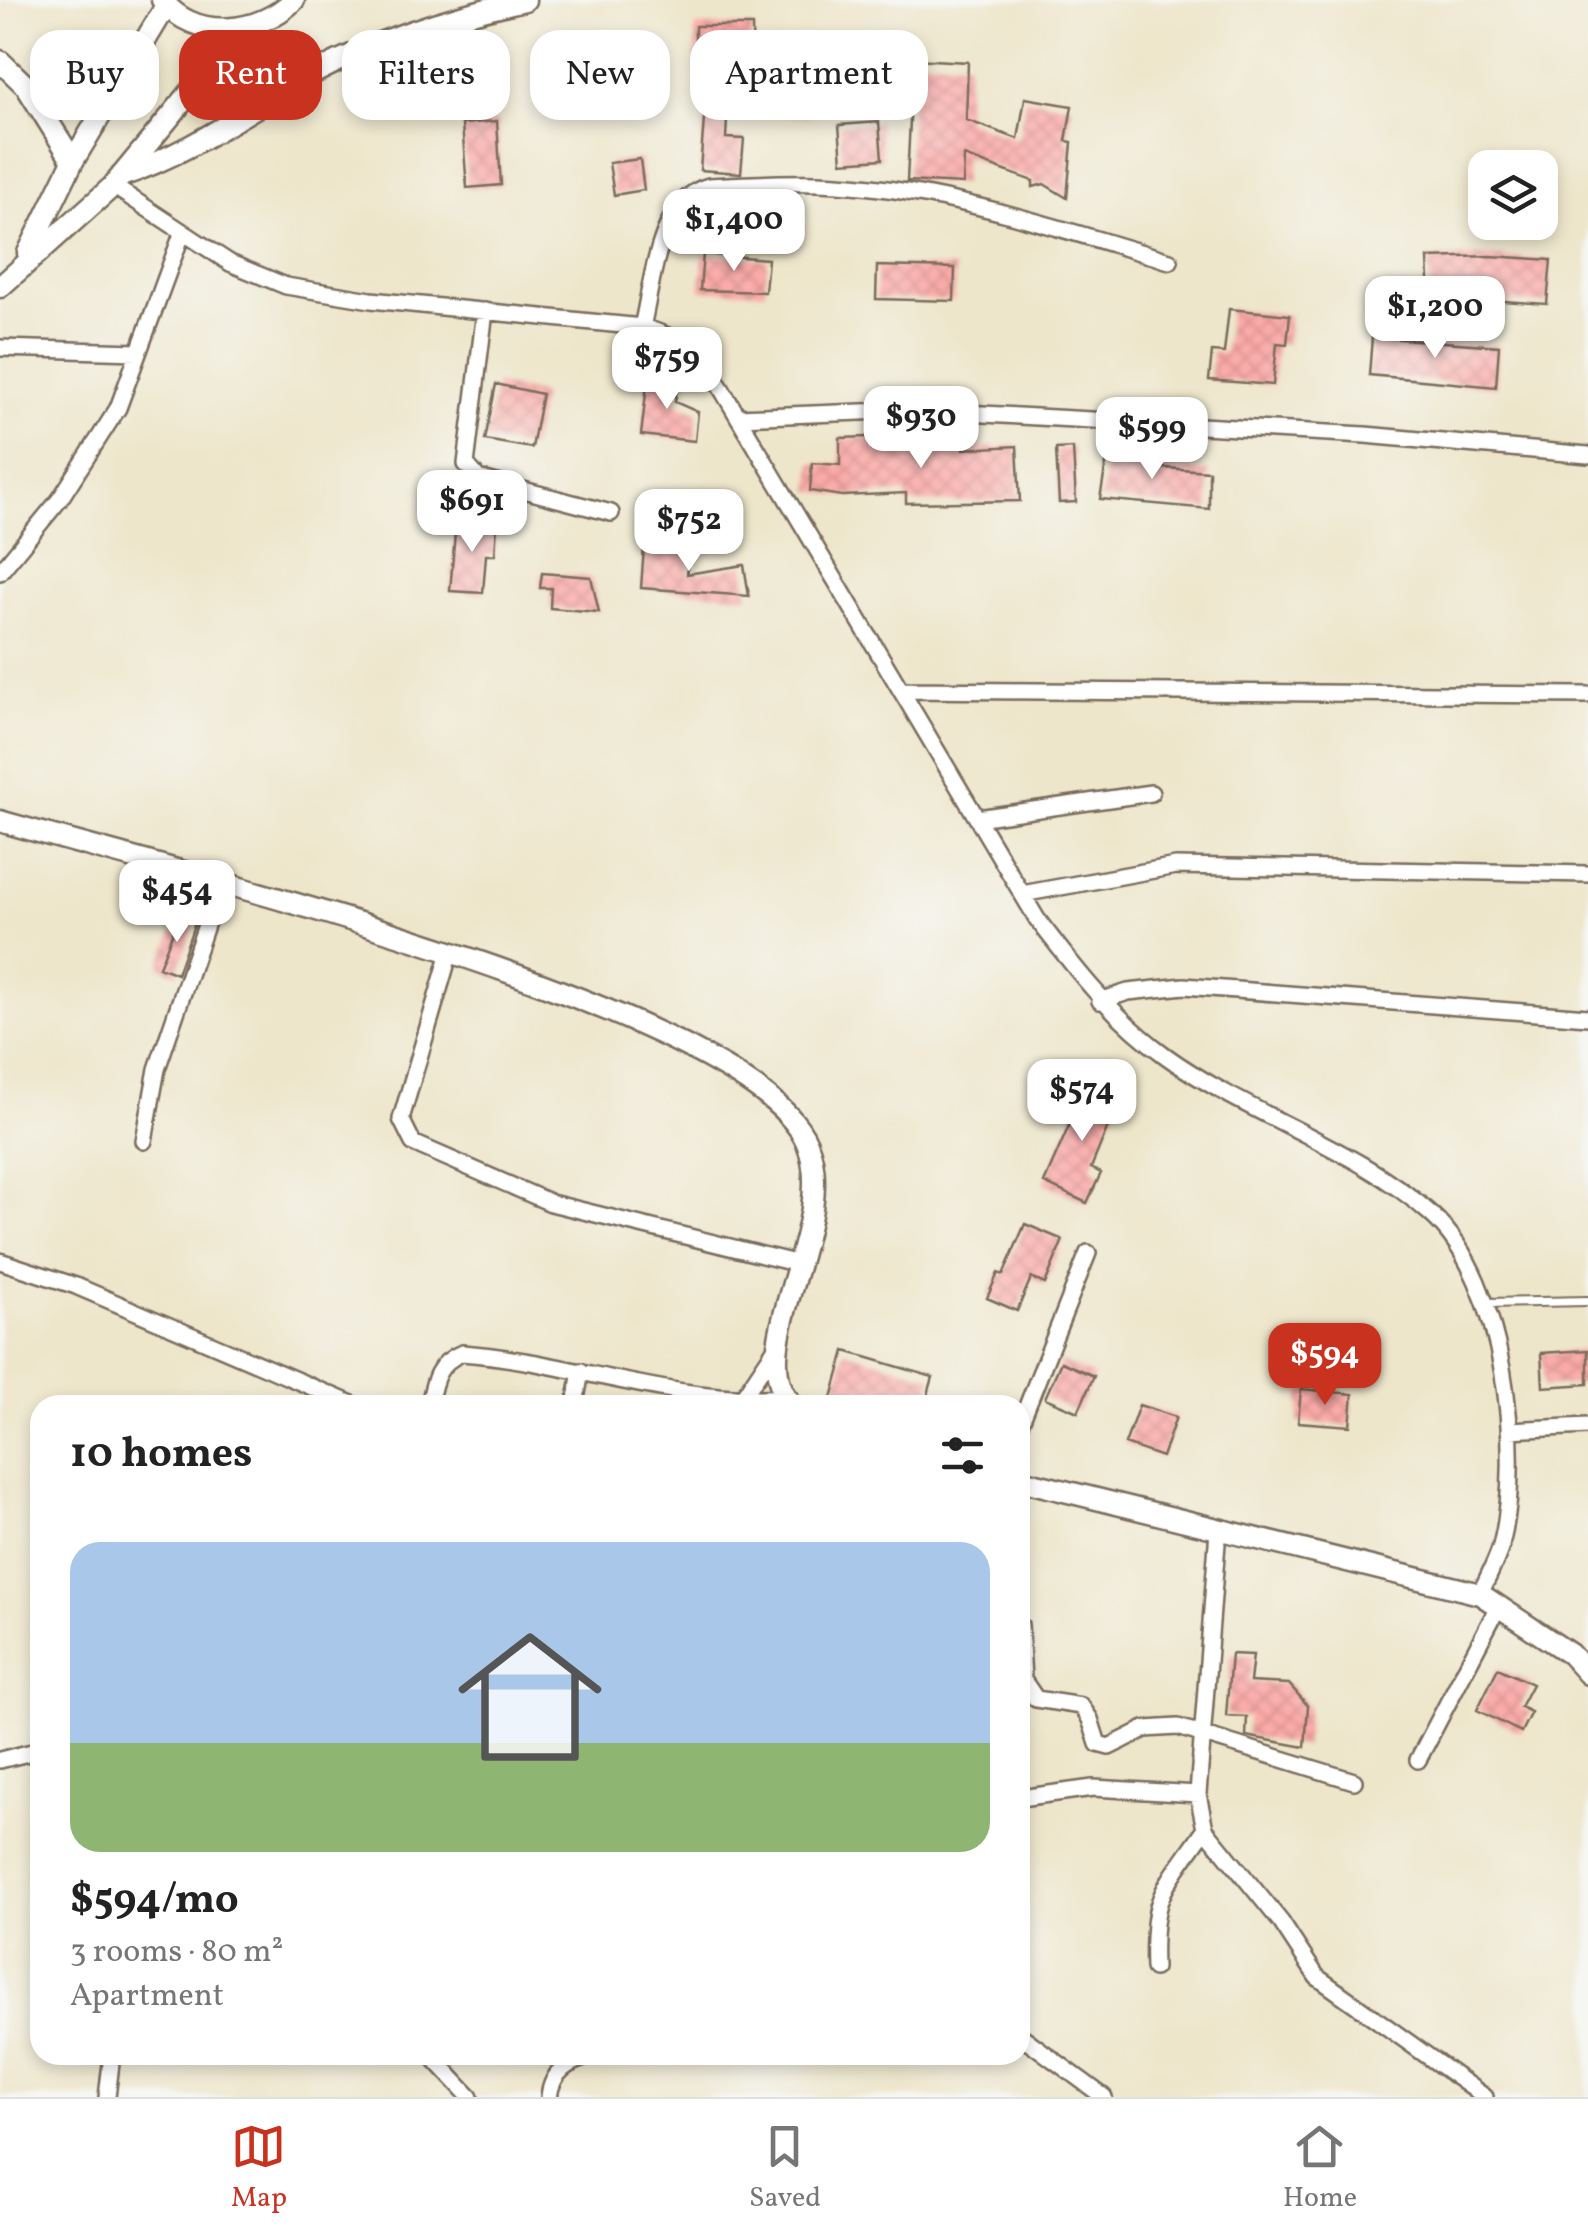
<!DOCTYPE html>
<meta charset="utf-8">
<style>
body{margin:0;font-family:Vollkorn,serif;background:#f6f6f6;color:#222;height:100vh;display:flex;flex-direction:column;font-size:38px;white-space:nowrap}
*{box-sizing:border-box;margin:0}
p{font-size:32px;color:#767676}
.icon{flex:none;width:55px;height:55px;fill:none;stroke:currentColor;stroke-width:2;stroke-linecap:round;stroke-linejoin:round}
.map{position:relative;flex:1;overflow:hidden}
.sheet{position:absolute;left:30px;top:1395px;width:1000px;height:670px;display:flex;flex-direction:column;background:#fff;border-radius:30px;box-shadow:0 5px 15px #0003}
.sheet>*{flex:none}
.guide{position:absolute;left:30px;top:30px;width:1000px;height:90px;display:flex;gap:20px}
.controls{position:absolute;left:1468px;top:150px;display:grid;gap:20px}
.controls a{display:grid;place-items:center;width:90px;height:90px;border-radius:20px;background:#fff;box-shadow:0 5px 15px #0003;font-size:50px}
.price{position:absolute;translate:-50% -85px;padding:0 22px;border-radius:20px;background:#fff;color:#222;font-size:32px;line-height:65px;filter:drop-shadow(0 2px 5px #0008)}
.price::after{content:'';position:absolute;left:50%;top:60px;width:30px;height:22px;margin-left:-15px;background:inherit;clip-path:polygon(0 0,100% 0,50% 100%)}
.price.current{background:#c8321e;color:#fff}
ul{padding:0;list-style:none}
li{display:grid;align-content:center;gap:20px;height:530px;padding:0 40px}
li span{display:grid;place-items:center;height:310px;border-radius:30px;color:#555}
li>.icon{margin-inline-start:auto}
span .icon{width:180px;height:180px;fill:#fffc;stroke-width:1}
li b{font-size:42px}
h2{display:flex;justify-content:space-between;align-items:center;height:120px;padding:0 40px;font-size:42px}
.pill{padding:0 35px;border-radius:30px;background:#fff;box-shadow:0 5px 15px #0003;font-size:35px;line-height:90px}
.pill.current{background:#c8321e;color:#fff}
.tab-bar{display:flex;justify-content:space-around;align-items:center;height:140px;border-top:2px solid #e0e0e0;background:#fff;font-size:28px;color:#767676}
.tab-bar a{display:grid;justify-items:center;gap:5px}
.tab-bar .current{color:#c8321e}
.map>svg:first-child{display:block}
.building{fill:url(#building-cross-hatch)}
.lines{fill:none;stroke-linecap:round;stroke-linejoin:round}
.service-casing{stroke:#7a6c5b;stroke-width:12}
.minor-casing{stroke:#7a6c5b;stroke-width:20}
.tertiary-casing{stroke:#7a6c5b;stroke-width:25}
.service{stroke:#fff;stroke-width:8}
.minor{stroke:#fff;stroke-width:15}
.tertiary{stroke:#fff;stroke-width:20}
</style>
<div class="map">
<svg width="1588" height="2097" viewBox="0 0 1588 2097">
<defs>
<pattern id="building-cross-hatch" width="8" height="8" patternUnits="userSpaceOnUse" patternTransform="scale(2.5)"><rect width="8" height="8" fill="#fbaba9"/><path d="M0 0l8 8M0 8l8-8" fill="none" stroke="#d89391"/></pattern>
</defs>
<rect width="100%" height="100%" fill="#f6f6f2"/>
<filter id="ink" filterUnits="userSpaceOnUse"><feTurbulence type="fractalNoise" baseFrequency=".01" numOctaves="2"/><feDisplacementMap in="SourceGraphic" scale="20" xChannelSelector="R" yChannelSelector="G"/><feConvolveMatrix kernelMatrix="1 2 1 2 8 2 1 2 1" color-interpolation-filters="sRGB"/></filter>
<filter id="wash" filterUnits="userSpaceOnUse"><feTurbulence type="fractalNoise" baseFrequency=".0048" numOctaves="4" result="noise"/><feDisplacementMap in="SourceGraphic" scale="40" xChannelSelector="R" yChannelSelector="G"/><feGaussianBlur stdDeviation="2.25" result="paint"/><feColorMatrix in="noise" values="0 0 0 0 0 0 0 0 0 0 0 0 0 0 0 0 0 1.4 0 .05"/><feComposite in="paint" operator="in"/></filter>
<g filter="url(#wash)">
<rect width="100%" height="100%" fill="#eee6cb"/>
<g id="blocks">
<path class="building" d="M695,26H752L753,66L809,68L807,116L766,114L767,104L728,101L726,138L744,139L741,173L700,170L708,67L695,68Z
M913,59L968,62L966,120L1018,139L1025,98L1072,106L1066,141L1072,142L1067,198L1044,184L1033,187V181L964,156L963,184L907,181Z
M497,121L501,185L467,188L462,124Z
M879,122L882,159L842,162L839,125Z
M640,159L644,190L614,195L609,163Z
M703,254L768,259L765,292L700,290Z
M1491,256L1551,260L1547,304L1487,300L1430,304L1428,258Z
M877,266L955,268L954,301L876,299Z
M1229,309L1290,315L1287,344L1277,343L1273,385L1209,380L1212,352L1224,353Z
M1372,337L1499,346L1496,387L1369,375Z
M648,376L678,380L675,402L698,412L695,441L641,435Z
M496,384L542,394L532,448L485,440Z
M896,436V441L964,439V449L1017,446L1020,501L906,503V493L842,496L810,491L812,463L840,465V438Z
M1109,446L1151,453L1149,467L1209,471V509L1100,499Z
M1073,448L1076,502L1059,503L1056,449Z
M456,521L497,524L495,555H486L483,593L450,591Z
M644,547L689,549L687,574L744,565L749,596L641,588Z
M542,573L591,577L599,612L550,608L551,588H540Z
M179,916L195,922L177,974L159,967Z
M1092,1073L1108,1080L1099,1103L1115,1109L1091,1168L1101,1173L1087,1203L1044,1183Z
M1025,1224L1063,1240L1045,1284L1031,1278L1017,1311L987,1298L998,1273L1003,1275Z
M1588,1350V1384L1543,1387L1541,1353Z
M845,1351L933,1377L925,1405H830Z
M1061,1362L1094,1376L1078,1412L1045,1398Z
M1301,1389L1353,1394L1350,1426L1298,1422Z
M1139,1405L1176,1417L1162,1457L1125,1444Z
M1231,1654L1253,1655L1250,1682L1289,1684L1308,1706L1305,1747L1246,1736L1247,1717L1226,1716Z
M1498,1668L1532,1684L1520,1707L1531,1712L1521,1732L1477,1710Z"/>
</g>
</g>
<g filter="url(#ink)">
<use href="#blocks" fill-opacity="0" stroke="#7a6c5b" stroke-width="2.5"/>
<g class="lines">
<defs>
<path id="service" d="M1486,1303L1588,1301"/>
<path id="minor" d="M113,186L230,263L286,286L371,300L642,327C677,337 687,345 712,373L1037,919C1076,970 1113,1018 1166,1056C1248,1115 1358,1148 1432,1215C1505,1281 1524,1455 1501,1546C1496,1562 1487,1579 1480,1594
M485,311L466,464L478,478L611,513
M642,327C653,282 658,199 709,186C745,184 781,182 817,183C936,186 1056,228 1170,261
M0,348L138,352
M738,417L910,410L1365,435L1588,455
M0,572L60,499L118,408L182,234
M901,690L1588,695
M977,818L1151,793
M1022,894L1176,866L1588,874
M450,952L401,1119L413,1143L551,1203L799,1264
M1100,1001L1128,992L1184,986L1588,1017
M144,1141L157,1069L220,884
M0,1261L76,1286L354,1405
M739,1403L775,1349
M429,1405C434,1380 437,1363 462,1353C571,1361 675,1405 785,1397
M575,1405L581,1371
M1020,1424L1088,1253
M1509,1430L1588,1426
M1218,1530L1198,1794L1205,1829L1281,1922L1317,1977L1485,2097
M1020,1625L1023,1680L1036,1699L1081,1706L1090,1719L1098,1744L1109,1747L1145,1729L1178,1727L1354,1781
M0,1760L40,1750
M1418,1760L1498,1607
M1020,1798L1093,1788L1198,1794
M1154,1968C1151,1893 1164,1889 1205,1829
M1020,2035L1104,2097
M431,2055L470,2097
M107,2097L112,2055
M549,2097C552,2070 570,2061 595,2055"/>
<path id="tertiary" d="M162,0C196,42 259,34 294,0
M0,61L26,86L73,161
M121,176C192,153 250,108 316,72C379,39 456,15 525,0
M28,253L73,161L166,6
M0,287L113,186L193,89L232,29
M0,821C151,866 750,1008 807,1143C841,1225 739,1353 793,1405
M1020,1480L1480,1594L1570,1654L1588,1674"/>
</defs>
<use href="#service" class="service-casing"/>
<use href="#minor" class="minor-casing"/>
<use href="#tertiary" class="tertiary-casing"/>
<use href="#service" class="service"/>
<use href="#minor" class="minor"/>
<use href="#tertiary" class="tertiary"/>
</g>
</g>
</svg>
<div class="controls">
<a><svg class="icon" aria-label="layers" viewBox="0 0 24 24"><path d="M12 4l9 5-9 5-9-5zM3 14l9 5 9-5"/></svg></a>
</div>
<b class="price" style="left:734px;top:274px">$1,400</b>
<b class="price" style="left:1435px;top:361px">$1,200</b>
<b class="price" style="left:667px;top:412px">$759</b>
<b class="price" style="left:921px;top:471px">$930</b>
<b class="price" style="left:1152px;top:482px">$599</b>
<b class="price" style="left:472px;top:555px">$691</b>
<b class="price" style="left:689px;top:574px">$752</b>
<b class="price" style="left:177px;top:945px">$454</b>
<b class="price" style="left:1082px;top:1144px">$574</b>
<b class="price current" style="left:1325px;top:1408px">$594</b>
<div class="guide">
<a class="pill">Buy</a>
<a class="pill current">Rent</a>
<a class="pill">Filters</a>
<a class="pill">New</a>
<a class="pill">Apartment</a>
</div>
<section class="sheet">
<h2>10 homes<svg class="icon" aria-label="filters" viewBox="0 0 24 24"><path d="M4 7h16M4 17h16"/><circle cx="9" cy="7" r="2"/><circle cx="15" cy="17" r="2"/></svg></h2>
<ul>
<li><span style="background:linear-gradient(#a9c7e8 65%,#8fb573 0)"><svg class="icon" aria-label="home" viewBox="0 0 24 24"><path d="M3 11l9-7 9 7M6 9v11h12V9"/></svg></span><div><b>$594/mo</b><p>3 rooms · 80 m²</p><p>Apartment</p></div></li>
</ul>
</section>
</div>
<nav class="tab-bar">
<a class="current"><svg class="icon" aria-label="map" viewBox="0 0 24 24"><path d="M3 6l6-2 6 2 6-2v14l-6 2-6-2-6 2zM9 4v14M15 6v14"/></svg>Map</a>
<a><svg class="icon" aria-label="saved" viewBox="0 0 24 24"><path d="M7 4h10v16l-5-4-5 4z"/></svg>Saved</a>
<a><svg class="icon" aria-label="home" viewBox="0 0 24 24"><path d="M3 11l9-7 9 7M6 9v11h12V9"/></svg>Home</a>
</nav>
